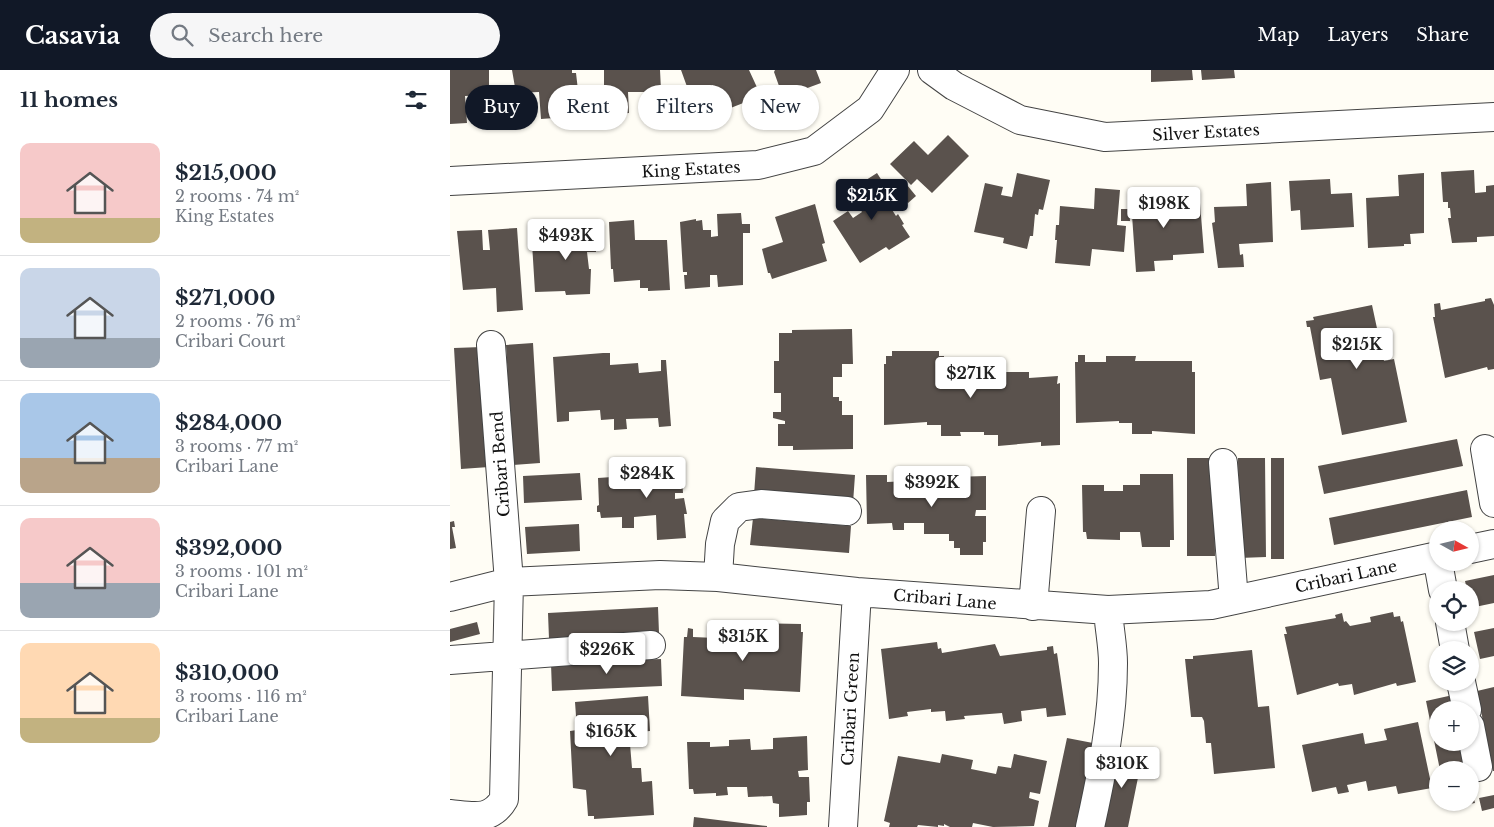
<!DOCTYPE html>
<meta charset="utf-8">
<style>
body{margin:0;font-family:"Libre Baskerville",serif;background:#f6f6f7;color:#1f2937;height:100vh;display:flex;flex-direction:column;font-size:19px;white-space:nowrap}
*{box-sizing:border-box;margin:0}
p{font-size:16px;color:#747a83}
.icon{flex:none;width:28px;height:28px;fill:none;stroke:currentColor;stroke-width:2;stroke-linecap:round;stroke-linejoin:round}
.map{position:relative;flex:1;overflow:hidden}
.drawer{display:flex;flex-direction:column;background:#fff;width:450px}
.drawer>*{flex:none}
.banner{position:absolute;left:15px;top:15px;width:475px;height:45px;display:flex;gap:10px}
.needle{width:32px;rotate:98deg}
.tools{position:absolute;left:979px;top:451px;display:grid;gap:10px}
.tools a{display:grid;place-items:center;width:50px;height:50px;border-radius:50%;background:#fff;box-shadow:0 1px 4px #0004;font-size:25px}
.price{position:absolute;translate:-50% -42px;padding:0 11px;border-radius:5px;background:#fff;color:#222;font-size:16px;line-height:32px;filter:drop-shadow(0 1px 2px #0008)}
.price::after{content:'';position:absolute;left:50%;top:30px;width:15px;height:11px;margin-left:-8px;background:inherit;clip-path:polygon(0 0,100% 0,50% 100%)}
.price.current{background:#111827;color:#fff}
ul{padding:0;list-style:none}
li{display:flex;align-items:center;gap:15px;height:125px;padding:0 20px}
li+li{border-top:1px solid #e0e1e3}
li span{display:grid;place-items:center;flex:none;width:140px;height:100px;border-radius:10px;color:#555}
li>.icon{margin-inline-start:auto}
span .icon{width:60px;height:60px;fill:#fffc;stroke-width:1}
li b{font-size:21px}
h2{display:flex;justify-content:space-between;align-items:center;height:60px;padding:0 20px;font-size:21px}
.tag{padding:0 18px;border-radius:22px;background:#fff;box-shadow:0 1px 4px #0004;font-size:18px;line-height:45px}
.tag.current{background:#111827;color:#fff}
header{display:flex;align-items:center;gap:30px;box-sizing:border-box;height:70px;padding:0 25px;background:#111827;color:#fff}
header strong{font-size:24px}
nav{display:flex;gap:28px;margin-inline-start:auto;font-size:18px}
.search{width:350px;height:45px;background:#f6f6f7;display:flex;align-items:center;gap:12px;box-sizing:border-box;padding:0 18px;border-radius:28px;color:#747a83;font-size:19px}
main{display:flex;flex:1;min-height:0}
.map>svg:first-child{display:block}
.building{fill:#5a524d}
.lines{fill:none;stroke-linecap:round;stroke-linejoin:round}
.minor-casing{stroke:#444;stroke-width:30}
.minor{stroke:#fff;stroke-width:28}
.labels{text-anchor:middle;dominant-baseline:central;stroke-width:5;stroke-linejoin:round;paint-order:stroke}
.street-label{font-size:16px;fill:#111;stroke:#fff}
</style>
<header>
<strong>Casavia</strong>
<div class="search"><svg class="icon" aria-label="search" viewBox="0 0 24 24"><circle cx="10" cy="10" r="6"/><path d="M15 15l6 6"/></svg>Search here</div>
<nav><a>Map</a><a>Layers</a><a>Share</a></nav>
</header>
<main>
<section class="drawer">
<h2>11 homes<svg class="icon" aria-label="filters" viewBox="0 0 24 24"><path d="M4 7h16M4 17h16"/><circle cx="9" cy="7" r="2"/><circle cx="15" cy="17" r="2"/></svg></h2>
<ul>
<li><span style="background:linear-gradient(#f6c9c9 75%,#c2b280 0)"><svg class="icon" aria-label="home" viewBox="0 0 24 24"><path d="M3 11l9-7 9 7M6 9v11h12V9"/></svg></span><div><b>$215,000</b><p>2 rooms · 74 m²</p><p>King Estates</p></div></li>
<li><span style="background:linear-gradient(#c9d6e8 70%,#9aa5b1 0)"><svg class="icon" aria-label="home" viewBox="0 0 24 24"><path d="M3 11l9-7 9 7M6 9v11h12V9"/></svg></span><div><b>$271,000</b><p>2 rooms · 76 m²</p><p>Cribari Court</p></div></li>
<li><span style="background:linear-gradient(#a9c7e8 65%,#b9a48a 0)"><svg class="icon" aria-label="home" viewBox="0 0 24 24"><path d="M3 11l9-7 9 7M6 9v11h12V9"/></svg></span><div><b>$284,000</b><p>3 rooms · 77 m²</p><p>Cribari Lane</p></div></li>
<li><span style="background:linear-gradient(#f6c9c9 65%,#9aa5b1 0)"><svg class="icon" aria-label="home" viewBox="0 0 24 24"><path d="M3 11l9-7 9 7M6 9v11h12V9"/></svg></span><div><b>$392,000</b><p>3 rooms · 101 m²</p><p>Cribari Lane</p></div></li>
<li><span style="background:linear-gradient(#ffd9b3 75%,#c2b280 0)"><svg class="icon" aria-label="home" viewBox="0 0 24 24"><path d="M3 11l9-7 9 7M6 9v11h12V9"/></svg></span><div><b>$310,000</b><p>3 rooms · 116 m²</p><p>Cribari Lane</p></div></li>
</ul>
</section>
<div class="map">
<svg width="1044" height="757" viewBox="0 0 1044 757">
<rect width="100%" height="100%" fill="#fffdf5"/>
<path class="building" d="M0,0H39V25L15,26L17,53L0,54Z
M62,0H122V3H126L131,46L91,49L89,22L66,23Z
M154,0H210L211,20H206V22H178L179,43L154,45Z
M231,0H299L311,26L273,41L263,15L240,25Z
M325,0H366L371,13L333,27L324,2Z
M701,0H742L743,10L701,12Z
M751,0H784L785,8L752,10Z
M498,65L519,86L482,123L467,109L461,115L440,94L464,71L478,85Z
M1024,100L1025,123L1036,122V116L1044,115V166L1027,167V172L1002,173L998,148H1001L1000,138H998V132H993L991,102Z
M427,103L443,128L437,132L446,146L448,144L454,154L452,155L460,167L439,180L436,177L410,193L383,151L398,141L403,148L412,142L399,121Z
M567,103L600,110L593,140L589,139L588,145L585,144L583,166H580L577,179L553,173L554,168L524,162L535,113L553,117L551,125L562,127Z
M974,103V163L960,164L961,174H954V176L918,178L916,128L949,126L948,105Z
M880,109L881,124L902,123L904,157L851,160L850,140L841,141L839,111Z
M821,112L823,172L789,174L790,185L793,184L794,197L768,198L762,153L765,152L764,137L797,136L796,114Z
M457,115L466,126L458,133L449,121Z
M645,118L670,120L667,155L676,156L674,182L642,179L640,196L605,193L607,170H605L606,155H609L610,136L644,139Z
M720,118L722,142H733L732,134L750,133L754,183L723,185V190L704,191L705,201L686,202L682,145L688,144L687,121Z
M365,134L375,173L372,174L377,191L322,209L320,203H318L312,179L333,172L325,147Z
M671,139H679L680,151H671Z
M291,143L292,154H300V163H293V215L268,217L267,205H260V217L235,219L234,205H237V202H233L230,152L246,149V151L252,150L253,160H261V167L268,166L267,144Z
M184,150L185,170H217L220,220L198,221V218H190V210L164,212L163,199H161L159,152Z
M144,152L146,182H137L139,199H141L140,224L116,225L115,221L85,222L82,173L100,172L101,178L112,177L111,154Z
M67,158L73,240L47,242L46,218L13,220L7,161L32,160L33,180H40L38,160Z
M1041,228L1044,235V299L1038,300L1037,297L995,308L983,247H985L984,234L990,233L991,240L1035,231V229Z
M922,235L934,291L944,289L957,352L892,365L881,308L870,310L860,257H857L856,251L864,250L863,247Z
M402,259L403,294H392V307H383V327H389V331H392V345H403V379L343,380V376H328V354H335V351L323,348V342H331V323H324V291H329V263H342V260Z
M83,273L90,393L63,395L56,275Z
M32,277L39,397L11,399L4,278Z
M442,281H489V286H494V293L500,297H505V292L545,291V297H550L553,307H555V302H579V308L608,306L607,314L610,313V375L591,376V372L548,376V365H534V362H510L511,366H491V355H477V352L434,355V294H436V286H442Z
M153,283H160V295L188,293L189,303L211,301V290H216L221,356L209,357L208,348L176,349L177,359L164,360V349L151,350L150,340L119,342V351L107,352L103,287Z
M628,285H635V292H656V286H686L685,291H742V302H745V364L702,361V364H682V353H669V351L626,353L625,292H628Z
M1007,369L1013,396L874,424L868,396Z
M737,388H764L765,486H737Z
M788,388H815L816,487L789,488Z
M821,388H834V489H821Z
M231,391L233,423H225V429L234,428L237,444H234L236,468L207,470L206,445L184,447V458H172V447L151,448L150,442H147V436L149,435L148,408L205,404L204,393Z
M306,397L405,405L403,433L304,425Z
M130,403L132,430L74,433L73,406Z
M690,404H723L724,470H720V477H692L690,462H670V470L637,469L636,462H633L632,415H654V421H673V415H690Z
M416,405H437V412L459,411V406H479V417H494V422H501V407L536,406V440H526L525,446H536V472H533V485H510V478H504V471H499V464H474V453H454V460H443L442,453L417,454Z
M1017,420L1022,447L884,475L879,448Z
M303,448L401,456L399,483L300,475Z
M4,451L5,457H2L6,478L0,479V452Z
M129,454L130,481L77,484L75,457Z
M1044,505V533L1020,538V520H1017L1015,511Z
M208,537L209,563L99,569L98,543Z
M943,542L944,547L950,546L951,552L953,551L966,612L947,616L946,613L904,625L902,614L889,616L888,613L847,625L834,564H837L835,557L886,548L885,545L892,543L894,552L896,551L900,556L921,552L920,547Z
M294,551H300L301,553L351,554V562H353L350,622L294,619V630L231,626L234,567H237L238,558L243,559V567L288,569V562L293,559Z
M27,552L30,564L0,572V559Z
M1044,558V586L1030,589L1024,562Z
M487,572L488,579L491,578L492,583L545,574L550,586L597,580V577L603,576L604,584L607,583L616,645L597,647L596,638L571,641L572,651L554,654L552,643L514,646L515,649L496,651L495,641L481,642V639L457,642L458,646L439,649L431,579Z
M802,580L808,637L819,636L825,698L764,704L761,673H756L754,651L752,647H741L735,589H743V586Z
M211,589L212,616L102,621L101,594Z
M1044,617V701H1043L1027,621Z
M1003,625L1006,640H988V672H1013L1018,700H990L976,631Z
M198,626L200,661L189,662L190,674H180L182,698H191L192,712L202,711L204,745L144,749V746H138L136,720L123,718L120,661L127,660L125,632Z
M968,652L982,718L948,724L946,716L918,721L916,711L897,715L899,722L888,724L886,717L862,722L852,675L913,663L915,674L937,670L934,659Z
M357,666L358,700L348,701L349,707H359L360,732H357V745L329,747V734L323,733L322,726L298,727L297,717H277L278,725L266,726V723L244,724L243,719H239L237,672H260V677L279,676V670L300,669L301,680L323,679V668Z
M617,668L643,673L626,757H598Z
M667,678L693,683L678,757H651Z
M492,684L523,690L521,699L546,704L548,696L561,698L564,684L597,691L590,724L580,722L579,728L589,731L584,756L543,757L523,753L522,757H500L494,754V756L488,755V757L468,755L467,757H439L440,753L434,751L448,686L490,693Z
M1020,714L1025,733L997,738L996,732H1020Z
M1044,725V738L1032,741L1029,728Z
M244,747L317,756V757H243Z"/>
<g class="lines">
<defs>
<path id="minor" d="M482,0L504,16L570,50L655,67L1044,47
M0,111L308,95L364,81L420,39L445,0
M1035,379L1044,433
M773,393L784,530
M1020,479L1044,474
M988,492L993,520
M268,507L270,474L275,451L289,437L311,434L397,441
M0,527L59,512L210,505L268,507L407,522L658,540L761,535L988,486
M583,536L591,441
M1000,552L1005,580
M0,590L201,575
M1011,612L1017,640
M1020,656L1028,697
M0,744C22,746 41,752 54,729L59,512L41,275
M393,757L407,522
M640,757C652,703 663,649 663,593C663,576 659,557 658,540"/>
</defs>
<use href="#minor" class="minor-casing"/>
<use href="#minor" class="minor"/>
</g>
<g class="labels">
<g class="street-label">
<text transform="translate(756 62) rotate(-3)">Silver Estates</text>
<text transform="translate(241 99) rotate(-3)">King Estates</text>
<text transform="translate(50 394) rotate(-94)">Cribari Bend</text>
<text transform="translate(896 506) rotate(-12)">Cribari Lane</text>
<text transform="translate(495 529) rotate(5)">Cribari Lane</text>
<text transform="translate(400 639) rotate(-87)">Cribari Green</text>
</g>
</g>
</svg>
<div class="tools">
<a><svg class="needle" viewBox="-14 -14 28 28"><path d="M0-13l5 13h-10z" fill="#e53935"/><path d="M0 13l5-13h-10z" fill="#747a83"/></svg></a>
<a><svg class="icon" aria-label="locate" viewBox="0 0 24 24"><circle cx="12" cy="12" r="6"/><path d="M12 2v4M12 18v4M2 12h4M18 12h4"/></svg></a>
<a><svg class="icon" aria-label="layers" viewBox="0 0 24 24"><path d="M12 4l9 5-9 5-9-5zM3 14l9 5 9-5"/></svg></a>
<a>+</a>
<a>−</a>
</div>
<b class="price current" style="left:422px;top:151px">$215K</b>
<b class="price" style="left:714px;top:159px">$198K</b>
<b class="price" style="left:116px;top:191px">$493K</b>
<b class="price" style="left:907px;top:300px">$215K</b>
<b class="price" style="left:521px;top:329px">$271K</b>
<b class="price" style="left:197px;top:429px">$284K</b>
<b class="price" style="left:482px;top:438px">$392K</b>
<b class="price" style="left:293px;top:592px">$315K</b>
<b class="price" style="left:157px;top:605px">$226K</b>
<b class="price" style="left:161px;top:687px">$165K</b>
<b class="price" style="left:672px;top:719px">$310K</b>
<div class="banner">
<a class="tag current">Buy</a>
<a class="tag">Rent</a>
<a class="tag">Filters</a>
<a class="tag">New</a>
</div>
</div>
</main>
